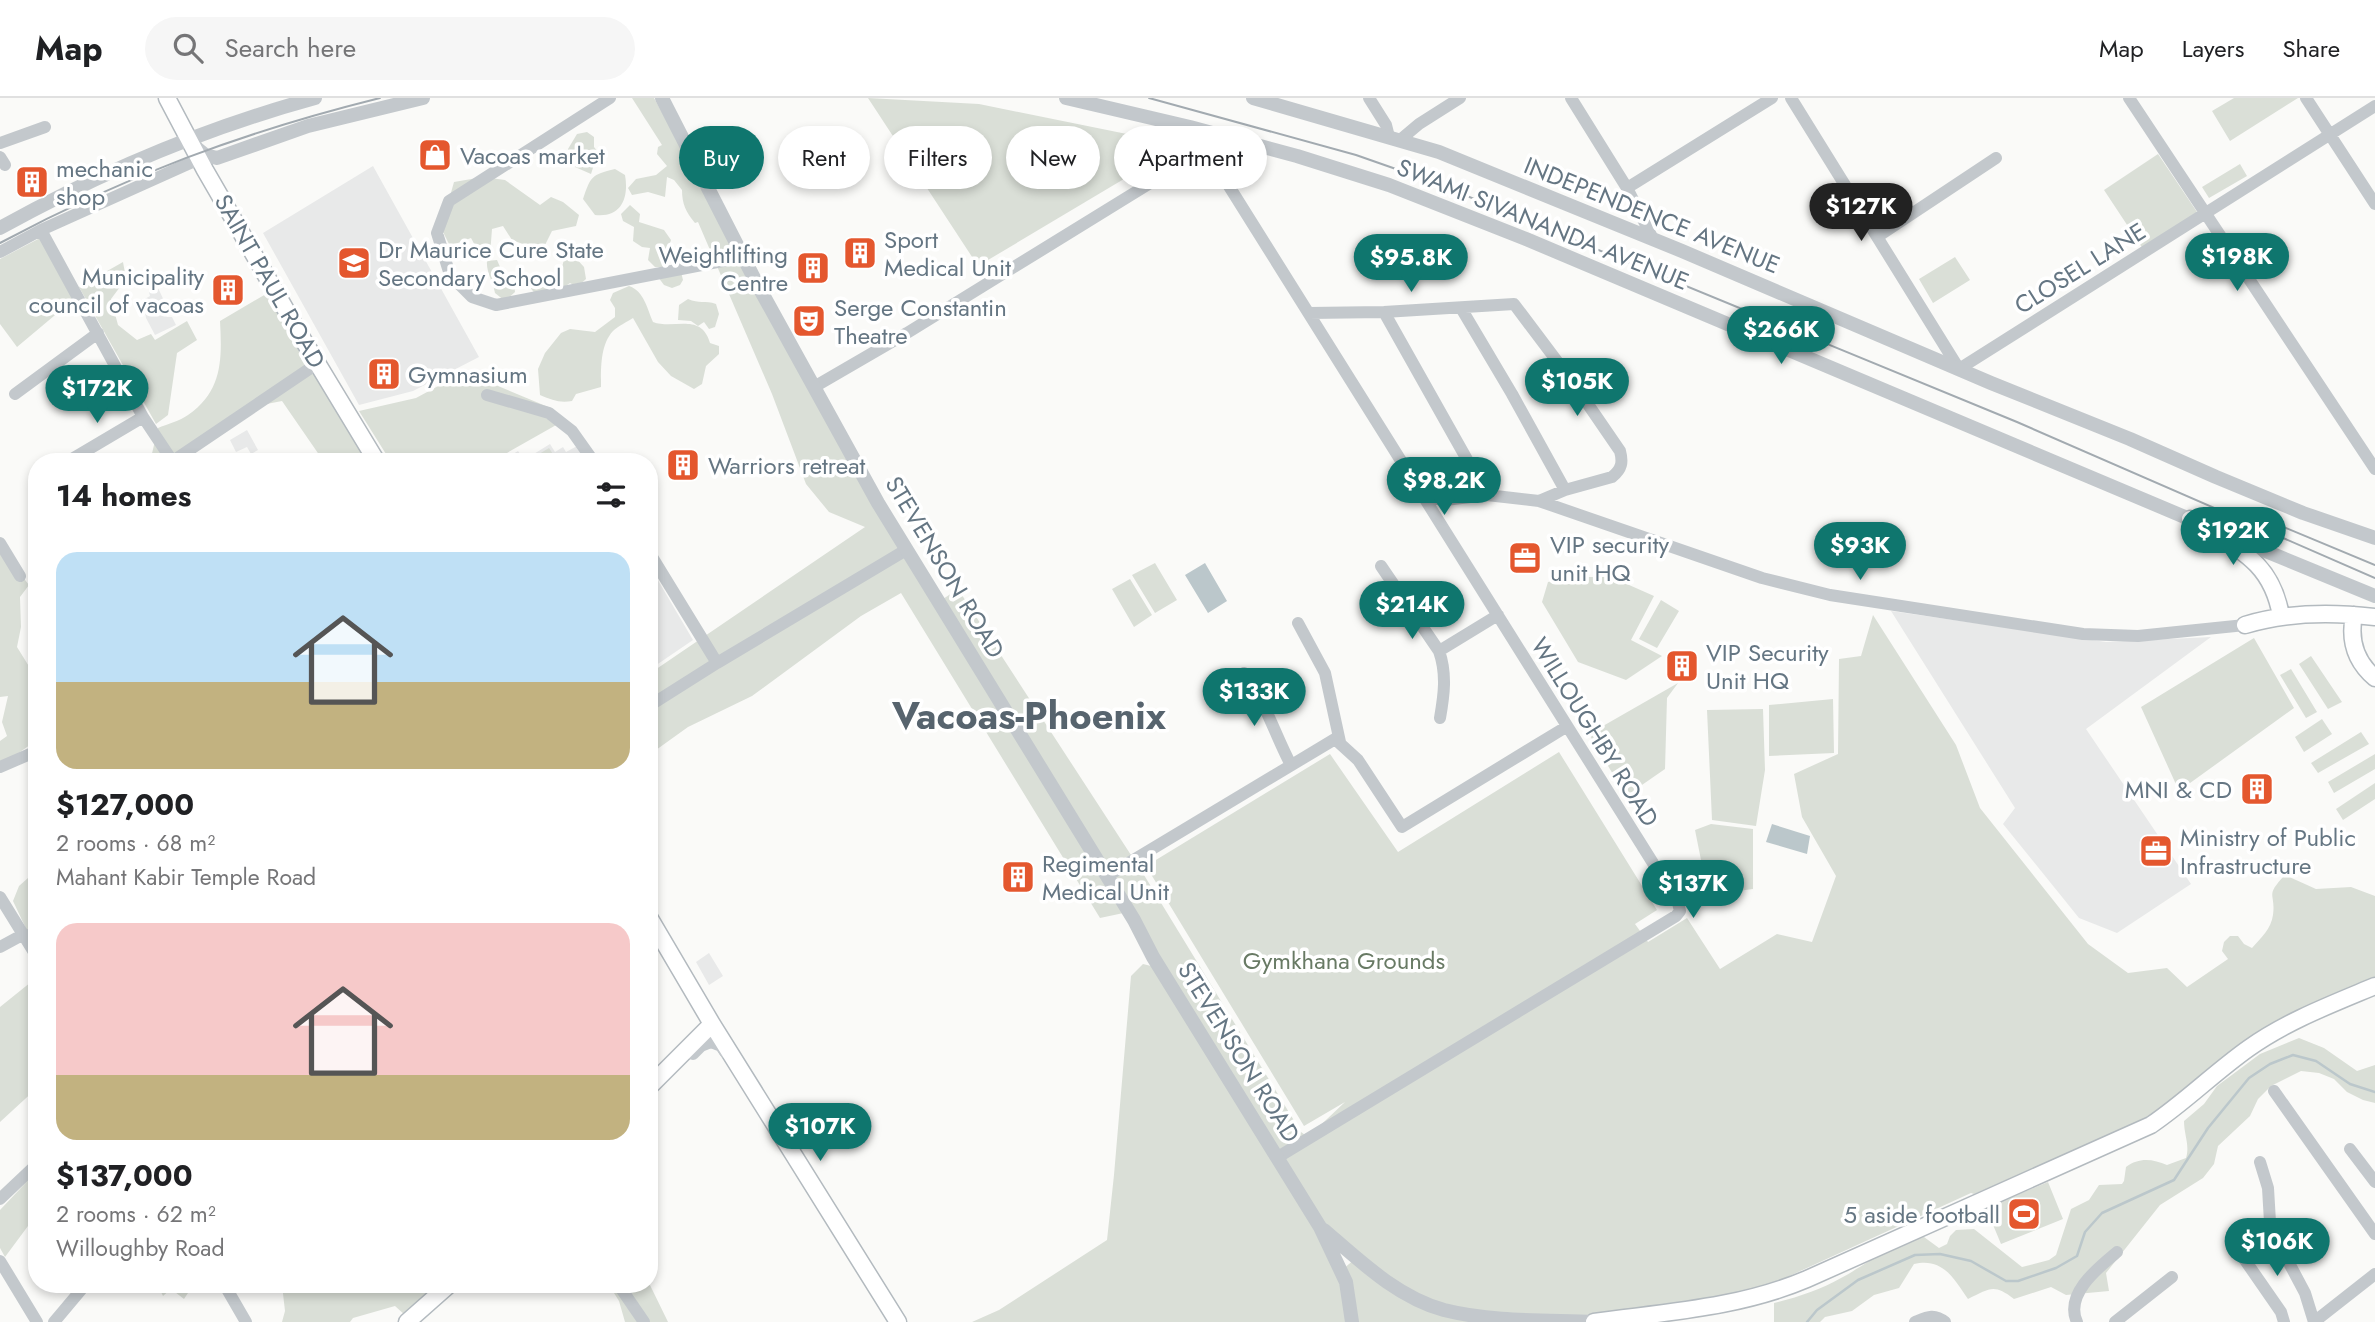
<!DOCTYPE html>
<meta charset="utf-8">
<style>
body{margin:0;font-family:Jost,sans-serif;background:#f6f6f6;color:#202124;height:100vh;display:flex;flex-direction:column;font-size:26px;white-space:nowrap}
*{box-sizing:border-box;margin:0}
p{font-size:23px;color:#757577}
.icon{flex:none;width:38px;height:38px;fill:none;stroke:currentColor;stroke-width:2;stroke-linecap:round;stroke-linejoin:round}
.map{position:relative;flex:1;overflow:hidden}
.side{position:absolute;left:28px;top:355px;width:630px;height:840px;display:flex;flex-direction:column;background:#fff;border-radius:28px;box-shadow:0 4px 10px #0003}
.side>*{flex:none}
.guide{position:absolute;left:679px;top:28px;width:665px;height:63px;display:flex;gap:14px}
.price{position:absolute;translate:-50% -60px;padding:0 16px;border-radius:24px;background:#0f766e;color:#fff;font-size:23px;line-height:46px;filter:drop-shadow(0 2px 4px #0008)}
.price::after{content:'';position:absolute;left:50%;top:42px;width:21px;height:16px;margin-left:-10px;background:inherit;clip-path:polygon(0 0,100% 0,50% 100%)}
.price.current{background:#222;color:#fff}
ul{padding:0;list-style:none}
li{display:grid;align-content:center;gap:14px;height:371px;padding:0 28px}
li span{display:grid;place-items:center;height:217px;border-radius:21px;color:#555}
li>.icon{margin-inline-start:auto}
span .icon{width:126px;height:126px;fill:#fffc;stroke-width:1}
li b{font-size:30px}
h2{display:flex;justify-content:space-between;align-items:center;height:84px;padding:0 28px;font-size:30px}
.chip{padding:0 24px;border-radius:32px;background:#fff;box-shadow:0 4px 10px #0003;font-size:24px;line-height:63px}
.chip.current{background:#0f766e;color:#fff}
header{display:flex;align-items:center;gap:42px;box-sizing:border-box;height:98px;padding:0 35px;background:#fff;border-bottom:2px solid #e0e0e0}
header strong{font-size:33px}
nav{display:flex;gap:38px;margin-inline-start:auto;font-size:24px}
.search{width:490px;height:63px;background:#f6f6f6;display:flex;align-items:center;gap:18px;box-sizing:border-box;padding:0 24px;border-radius:38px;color:#757577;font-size:26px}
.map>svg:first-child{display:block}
.built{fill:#e8e9e9}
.green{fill:#dadfd7;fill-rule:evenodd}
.water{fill:#bbc7cb}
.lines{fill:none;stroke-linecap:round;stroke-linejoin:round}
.stream{stroke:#bbc7cb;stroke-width:2.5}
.secondary-casing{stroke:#b3babf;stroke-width:19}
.minor{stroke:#c3c8cc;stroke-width:12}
.tertiary{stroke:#c3c8cc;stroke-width:14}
.secondary{stroke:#fff;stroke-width:16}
.tram{stroke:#a2aab0;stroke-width:2}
.labels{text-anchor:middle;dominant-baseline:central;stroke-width:7;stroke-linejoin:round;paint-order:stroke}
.poi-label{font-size:24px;fill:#657683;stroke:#fff;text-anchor:start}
.street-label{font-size:24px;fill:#657683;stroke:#fff}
.park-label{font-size:24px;fill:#687a64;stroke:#fff}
.town-label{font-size:38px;font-weight:bold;fill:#57646e;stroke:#fff}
</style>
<header>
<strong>Map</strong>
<div class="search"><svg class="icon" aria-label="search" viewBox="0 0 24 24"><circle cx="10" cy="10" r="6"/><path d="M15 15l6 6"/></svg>Search here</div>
<nav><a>Map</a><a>Layers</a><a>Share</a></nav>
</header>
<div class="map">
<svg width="2375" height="1224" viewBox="0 0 2375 1224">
<rect width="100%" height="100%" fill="#fafaf8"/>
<path class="built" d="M373,68L479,259L413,293L359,307L263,135Z
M158,190L168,211L164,214L167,219H172L176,227L155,237L146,220L143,202L150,198L149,194Z
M247,332L258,352L251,356L247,349L236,354L230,342Z
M550,346L555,354L563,349L566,354L579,347L589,364H500L518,353L524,362Z
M649,467L693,542L649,572Z
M1891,513L2106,544L2211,539L2086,631L2191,786L2117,835L2079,820L2003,726L2015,710Z
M709,855L723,878L709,887L696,864Z"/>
<path class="green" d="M632,0H654L937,505L958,491L1144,777L1301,1034L1308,1039L1345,1004L1304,1028L1146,768L1330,656L1398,754L1559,654L1657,812L1635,826L1648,844L1687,820L1720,871L1777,836L1812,844L1836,778L1802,719L1794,676L1838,656L1839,561L1861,558L1873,517L1956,647L1980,710L2088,846L2128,875L2167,870L2187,889L2228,861L2222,853L2224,844L2230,838H2238L2244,846L2252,850C2261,840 2271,831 2273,817C2276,794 2264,799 2285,777L2316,791L2351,789L2375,798V879L2337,896L2148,1021L1974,1096L1971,1095L1785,1180L1741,1195L1734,1200L1551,1224H972L999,1212L1107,1142L1114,1077L1131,878L1143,866L1151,868L1133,813L1100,820L901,495L861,518L752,598L688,629L649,657V576L865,429L829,414L806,386L772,296L698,124L695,125C686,114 682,106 682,92L674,82L667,79L665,99L648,94L632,97L628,90L636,81L656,77L667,68L657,56L658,49L662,47ZM1343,1141L1355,1161L1343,1171L1325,1152Z
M868,0L979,6L1181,47L978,168Z
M2234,0H2298L2230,43L2212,13Z
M587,34L594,39V49L598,54L591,76L575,69L568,51L577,36Z
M2158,56L2197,114L2143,151L2104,92Z
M2240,66L2247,78L2209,100L2202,89Z
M615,71L625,77C629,99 622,120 595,117L583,101C591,78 591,77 615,71Z
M483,79L505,82L540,107L551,99L563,104L579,117L576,128L552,133L542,153L529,154L523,146L512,142L503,128L492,131L490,157L478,153L471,140L450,148L441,130L454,84Z
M630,107L640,116L639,124L664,132L671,142L663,169H655L648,162L650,150L642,149L633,143L634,129L623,123L621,116Z
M40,140L73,202L17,249L0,226V161Z
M573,157L584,169L586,181L577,189L570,185L560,192L536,197L529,188L537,180L545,183L561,174L564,161Z
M1955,159L1970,182L1933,205L1919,181Z
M497,162L504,178L514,186L515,194L505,203L495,195C493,183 486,174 487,163Z
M123,164L126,181L111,201L118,227L137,242L151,236L155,242L187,223L197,242L177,255L168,317L156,326L79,189Z
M681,174L683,182L680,187L672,190L664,187L658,179Z
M629,188C644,193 647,210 653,224C674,232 701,214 710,245L719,248V256L706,268L702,286L694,291L671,278L658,264L633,220C627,224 618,228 613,233C600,247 601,271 601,289L576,296L572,303C559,305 552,302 540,297L538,271L545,255L561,235L570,231L595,234L615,219V210L610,202L613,195Z
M266,196L372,364H320L322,361L282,303L251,309L184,364H150L158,330C167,326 180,323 188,317C223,293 222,260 220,223Z
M688,201C699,206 705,202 716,206L719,216L715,229L709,231L704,224L698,228L691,223L678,222L679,207Z
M474,278L553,311L565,322L491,364H391L359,313L416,300L455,279Z
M549,350L558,364H526Z
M0,450L29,487L20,499L21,529L17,549L30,570L37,566V642L0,668V643L7,638L2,624L8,598L0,599Z
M1155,465L1177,502L1155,515L1132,477Z
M1574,479H1611L1654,498L1631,542L1662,558L1626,582L1578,564L1542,504L1548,484Z
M1130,481L1152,517L1134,529L1112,491Z
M1661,502L1679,513L1657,550L1639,541Z
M2254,540L2294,610L2179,693L2141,609Z
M2311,558L2342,604L2328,611L2299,566Z
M2291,571L2317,614L2306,620L2280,577Z
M1678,585L1667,600L1665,671L1626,698L1589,636Z
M1833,601L1834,655L1769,658V607Z
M1763,611L1765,672L1756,728L1712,722L1707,612Z
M2322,621L2332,636L2304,654L2295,639Z
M2361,634L2369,646L2318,675L2311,665Z
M2375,656V671L2334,695L2328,684Z
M2375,685V701L2343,722L2336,711Z
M1711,726L1753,731V791L1708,797L1695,732Z
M37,772V854L13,803L19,788Z
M36,880L37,990L0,1024V909Z
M2299,940L2324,950L2357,973L2375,967V1005L2363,1002L2347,994L2334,981L2319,975L2301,973L2271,988L2258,1001L2250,1018L2218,1048L2214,1066L2203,1080L2160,1107L2106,1175L2109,1193L2066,1197L2051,1189L2014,1201C1993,1185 1990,1191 1968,1201C1954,1181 1943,1159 1914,1166L1899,1190L1874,1197L1852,1213L1825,1219L1820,1224H1774V1205C1798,1199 1820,1192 1841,1180C1868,1166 1893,1143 1924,1139L1939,1150L1947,1146L1950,1138L1956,1132L1974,1131L2022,1169L2049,1162L2056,1157L2071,1111L2089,1102L2099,1087L2122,1086L2124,1083L2126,1069C2139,1059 2153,1061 2167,1067L2186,1060C2190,1047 2184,1037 2184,1023L2204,1006L2217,988L2260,956Z
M37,1073V1137L28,1128L5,1159L0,1150V1112Z
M2048,1084L2063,1121L2001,1146L1986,1110Z
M649,1185L668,1224H625L619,1203L609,1187L649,1186Z
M151,1187H179L188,1195L184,1201L171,1191L163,1198L159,1190Z
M282,1187H444L406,1218L395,1208L353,1220L350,1224H282L285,1213Z"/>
<path class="water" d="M1205,465L1227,503L1208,515L1185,477Z
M1772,726L1810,738L1807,756L1766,744Z"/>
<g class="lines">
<path class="stream" d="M1807,1224L1817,1212L1858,1182L1915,1157L1940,1156L1971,1163L2006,1183H2018L2056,1170L2077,1158L2085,1134L2102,1115L2174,1082L2208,1030L2249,980L2270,966L2293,957L2316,963L2350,986L2375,994"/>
<defs>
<path id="secondary" d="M167,0L205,72L305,245L377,364
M2190,421C2234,450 2271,460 2281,518
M2354,517C2349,542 2355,563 2375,580
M2245,527C2287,514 2331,514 2375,519
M649,819L712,926L898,1224
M649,989L712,926
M407,1224L450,1186
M1594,1224C1666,1214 1739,1210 1807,1181L2151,1027C2185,1004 2215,974 2249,950C2287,923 2332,906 2375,888"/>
</defs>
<use href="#secondary" class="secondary-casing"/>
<path class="minor" d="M610,0L449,103L437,135L450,177L472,199L496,207L743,159
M1369,0L1386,27L1389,39
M1571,0L1627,90L1653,141
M1791,0L1959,271L2375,8
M2129,0L2375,371
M2306,0L2375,106
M1400,42L1419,26L1460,0
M0,45L45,29
M0,59L5,67
M1627,90L1772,0
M41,132L143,319L173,364
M1877,139L1996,60
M0,154L41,132L199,61
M1461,210L1512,296L1565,392
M1384,214L1487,397
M1309,215L1384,214L1514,206L1572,283L1620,353C1623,364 1622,371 1612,379L1565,392L1539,403
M814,289L907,235L1186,63C1195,60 1202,56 1212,61L1678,805L1680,813L1676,818L1278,1059
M15,296L98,235
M487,297L549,315L572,333L594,364
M173,363L318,265
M67,364L143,319
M1424,399L1445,402L1487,397L1539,403L1762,480L1830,497L2083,536L2138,538L2245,527
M0,445L20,478
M649,454L717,565
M1381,468L1439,553C1447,576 1444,597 1440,620
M1298,525L1325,575L1340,644
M1439,553L1498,517
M1244,575C1265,602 1275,637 1291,667
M649,608L717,565L906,452
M0,669L37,653
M1107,778L1335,641L1358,662L1402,729L1566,629
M0,799L37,859
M0,849L24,836
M693,956L701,948L711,944L721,948L725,954
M2274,993L2375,1136
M2350,1051L2375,1084
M2260,1064L2268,1090L2270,1124L2280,1148L2305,1195L2314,1224
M0,1101L37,1066
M2238,1152L2281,1214L2284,1224
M0,1163L37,1224
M224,1186L246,1224
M618,1186L644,1224
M54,1224L86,1186
M1915,1224C1927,1219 1934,1215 1945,1224
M2077,1224C2064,1196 2099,1169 2117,1154
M2115,1224L2172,1179
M2314,1224L2375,1176"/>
<path class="tertiary" d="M662,0L756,184L878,405L1134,822L1153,859L1320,1129L1346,1184L1352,1224
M1066,0L1190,29L1297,58L1389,87L1526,141L2199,425
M1253,0L1439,54L1682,153L1991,285L2130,341L2216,379L2303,415L2375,440
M194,48L205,57L217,60L308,28L423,0
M0,130C99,75 205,30 315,0
M2224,436L2375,498
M1324,1132C1360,1163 1397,1199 1444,1212C1492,1224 1545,1222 1594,1224"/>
<use href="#secondary" class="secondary"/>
<path class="tram" d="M1149,0L1356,57L1433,84L2017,324L2375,480
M0,145C125,78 243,34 380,0
M2238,410L2375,467"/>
</g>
<defs>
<symbol id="shop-square" viewBox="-11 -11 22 22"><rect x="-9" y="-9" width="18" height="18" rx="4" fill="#e4572e" stroke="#fff"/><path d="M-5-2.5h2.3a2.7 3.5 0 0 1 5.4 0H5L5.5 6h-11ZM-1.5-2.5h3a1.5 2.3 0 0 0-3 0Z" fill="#fff"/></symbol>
<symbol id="building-square" viewBox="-11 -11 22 22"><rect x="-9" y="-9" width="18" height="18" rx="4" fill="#e4572e" stroke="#fff"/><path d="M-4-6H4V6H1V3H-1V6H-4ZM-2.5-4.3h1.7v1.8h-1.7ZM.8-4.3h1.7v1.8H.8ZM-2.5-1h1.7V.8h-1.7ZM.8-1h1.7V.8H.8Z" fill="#fff"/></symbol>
<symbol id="university-square" viewBox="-11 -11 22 22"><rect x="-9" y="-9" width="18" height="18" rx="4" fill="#e4572e" stroke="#fff"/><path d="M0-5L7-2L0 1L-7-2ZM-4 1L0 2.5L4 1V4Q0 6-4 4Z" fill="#fff"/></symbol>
<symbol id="theatre-square" viewBox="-11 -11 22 22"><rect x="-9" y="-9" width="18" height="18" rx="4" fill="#e4572e" stroke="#fff"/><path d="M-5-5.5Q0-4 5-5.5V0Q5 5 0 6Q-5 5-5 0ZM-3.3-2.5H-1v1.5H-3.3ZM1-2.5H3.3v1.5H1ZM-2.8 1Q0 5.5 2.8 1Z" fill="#fff"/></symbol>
<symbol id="office-square" viewBox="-11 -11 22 22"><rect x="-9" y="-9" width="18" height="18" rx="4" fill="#e4572e" stroke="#fff"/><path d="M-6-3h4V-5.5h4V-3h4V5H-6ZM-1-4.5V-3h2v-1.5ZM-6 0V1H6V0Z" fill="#fff"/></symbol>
<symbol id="stadium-square" viewBox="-11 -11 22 22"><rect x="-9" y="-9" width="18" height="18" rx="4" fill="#e4572e" stroke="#fff"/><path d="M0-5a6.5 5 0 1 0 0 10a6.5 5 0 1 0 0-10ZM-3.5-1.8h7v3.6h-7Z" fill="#fff"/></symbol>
</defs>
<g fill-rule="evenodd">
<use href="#shop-square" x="416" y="38" width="38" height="38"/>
<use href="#building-square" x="13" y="65" width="38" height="38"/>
<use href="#building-square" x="841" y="136" width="38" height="38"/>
<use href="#university-square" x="335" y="146" width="38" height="38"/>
<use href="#building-square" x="794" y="151" width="38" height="38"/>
<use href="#building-square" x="209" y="173" width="38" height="38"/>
<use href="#theatre-square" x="790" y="204" width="38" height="38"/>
<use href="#building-square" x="365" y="257" width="38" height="38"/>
<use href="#building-square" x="664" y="348" width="38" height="38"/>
<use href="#office-square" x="1506" y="441" width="38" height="38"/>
<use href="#building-square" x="1663" y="549" width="38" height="38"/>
<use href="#building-square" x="2238" y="672" width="38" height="38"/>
<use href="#office-square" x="2137" y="734" width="38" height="38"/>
<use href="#building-square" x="999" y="760" width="38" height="38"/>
<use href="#stadium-square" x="2005" y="1097" width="38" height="38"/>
</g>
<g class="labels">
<g class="poi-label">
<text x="460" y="57">Vacoas market</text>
<text x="56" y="70">mechanic<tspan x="56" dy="28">shop</tspan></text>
<text x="884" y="141">Sport<tspan x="884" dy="28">Medical Unit</tspan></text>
<text x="378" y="151">Dr Maurice Cure State<tspan x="378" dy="28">Secondary School</tspan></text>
<text x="788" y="156" text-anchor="end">Weightlifting<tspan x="788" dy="28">Centre</tspan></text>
<text x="204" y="178" text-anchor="end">Municipality<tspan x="204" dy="28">council of vacoas</tspan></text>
<text x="834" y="209">Serge Constantin<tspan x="834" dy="28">Theatre</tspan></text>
<text x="408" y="276">Gymnasium</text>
<text x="708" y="367">Warriors retreat</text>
<text x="1550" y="446">VIP security<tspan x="1550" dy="28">unit HQ</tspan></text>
<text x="1706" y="554">VIP Security<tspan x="1706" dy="28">Unit HQ</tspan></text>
<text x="2232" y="691" text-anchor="end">MNI &amp; CD</text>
<text x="2180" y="739">Ministry of Public<tspan x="2180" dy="28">Infrastructure</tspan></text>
<text x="1042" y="765">Regimental<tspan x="1042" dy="28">Medical Unit</tspan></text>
<text x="2000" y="1116" text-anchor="end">5 aside football</text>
</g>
<g class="street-label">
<text transform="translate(1652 117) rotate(22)">INDEPENDENCE AVENUE</text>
<text transform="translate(1543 126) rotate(22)">SWAMI SIVANANDA AVENUE</text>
<text transform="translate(2080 170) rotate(-32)">CLOSEL LANE</text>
<text transform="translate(270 183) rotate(60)">SAINT PAUL ROAD</text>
<text transform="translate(945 469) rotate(59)">STEVENSON ROAD</text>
<text transform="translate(1595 634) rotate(58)">WILLOUGHBY ROAD</text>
<text transform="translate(1239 954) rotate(58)">STEVENSON ROAD</text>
</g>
<g class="park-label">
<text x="1344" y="862">Gymkhana Grounds</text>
</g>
<g class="town-label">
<text x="1029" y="617">Vacoas-Phoenix</text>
</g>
</g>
</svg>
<b class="price current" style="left:1861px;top:145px">$127K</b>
<b class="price" style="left:2237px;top:195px">$198K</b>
<b class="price" style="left:1411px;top:196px">$95.8K</b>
<b class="price" style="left:1781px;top:268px">$266K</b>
<b class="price" style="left:1577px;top:320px">$105K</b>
<b class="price" style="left:97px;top:327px">$172K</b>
<b class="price" style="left:1444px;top:419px">$98.2K</b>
<b class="price" style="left:2233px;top:469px">$192K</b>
<b class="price" style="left:1860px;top:484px">$93K</b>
<b class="price" style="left:1412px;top:543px">$214K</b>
<b class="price" style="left:1254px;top:630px">$133K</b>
<b class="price" style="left:1693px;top:822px">$137K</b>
<b class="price" style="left:820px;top:1065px">$107K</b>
<b class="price" style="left:2277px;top:1180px">$106K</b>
<div class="guide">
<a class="chip current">Buy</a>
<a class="chip">Rent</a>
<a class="chip">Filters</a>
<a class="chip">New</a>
<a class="chip">Apartment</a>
</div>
<section class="side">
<h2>14 homes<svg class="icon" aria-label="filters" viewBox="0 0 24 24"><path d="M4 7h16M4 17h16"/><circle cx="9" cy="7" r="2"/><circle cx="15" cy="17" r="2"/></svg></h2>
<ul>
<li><span style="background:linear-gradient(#bfe0f5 60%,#c2b280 0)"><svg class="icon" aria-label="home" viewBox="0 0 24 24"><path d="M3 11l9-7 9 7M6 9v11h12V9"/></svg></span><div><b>$127,000</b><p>2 rooms · 68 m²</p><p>Mahant Kabir Temple Road</p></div></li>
<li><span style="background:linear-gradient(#f6c9c9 70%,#c2b280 0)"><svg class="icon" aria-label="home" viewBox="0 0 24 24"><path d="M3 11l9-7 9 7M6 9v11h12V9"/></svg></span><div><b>$137,000</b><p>2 rooms · 62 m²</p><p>Willoughby Road</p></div></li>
</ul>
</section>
</div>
